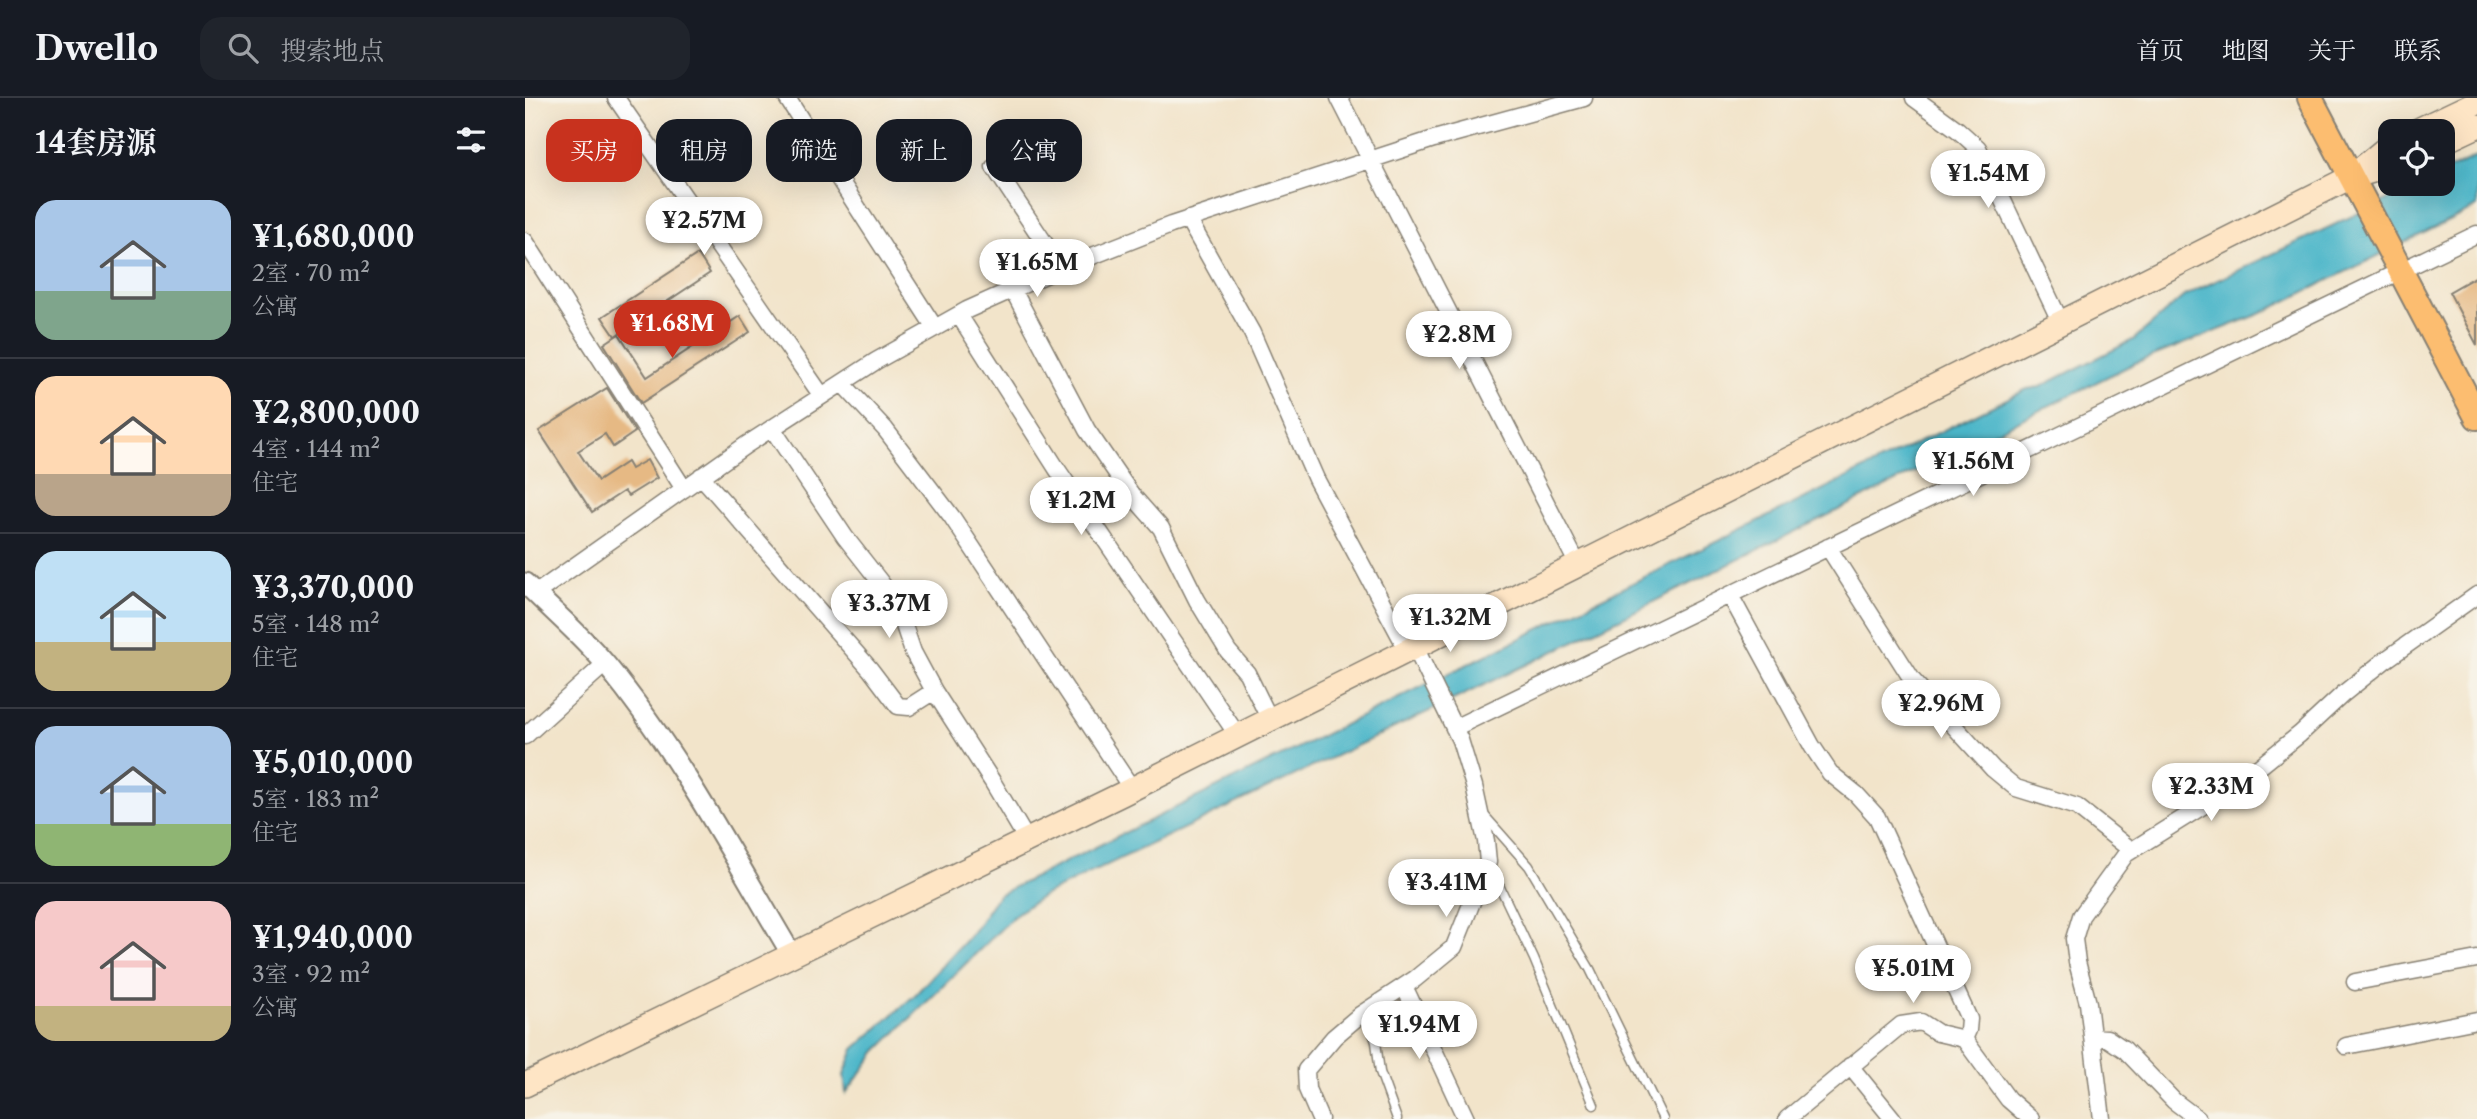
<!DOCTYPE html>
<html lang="zh">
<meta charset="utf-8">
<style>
body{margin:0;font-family:"Libre Caslon Text","Noto Serif SC",serif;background:#20242c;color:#f1f3f6;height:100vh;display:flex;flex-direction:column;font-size:26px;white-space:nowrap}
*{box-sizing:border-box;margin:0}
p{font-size:23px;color:#9ea1a6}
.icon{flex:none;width:38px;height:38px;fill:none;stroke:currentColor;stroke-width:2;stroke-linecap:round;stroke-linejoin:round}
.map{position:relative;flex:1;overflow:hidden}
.details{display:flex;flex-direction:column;background:#171b24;width:525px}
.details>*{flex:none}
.top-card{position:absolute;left:21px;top:21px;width:665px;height:63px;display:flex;gap:14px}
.buttons{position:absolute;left:1853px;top:21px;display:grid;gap:14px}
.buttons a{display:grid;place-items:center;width:77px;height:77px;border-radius:14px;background:#171b24;box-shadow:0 7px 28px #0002;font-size:35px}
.price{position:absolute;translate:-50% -60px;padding:0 16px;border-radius:24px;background:#fff;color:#222;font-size:23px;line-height:46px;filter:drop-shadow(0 2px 4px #0008)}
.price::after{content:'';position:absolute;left:50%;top:42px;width:21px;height:16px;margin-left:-10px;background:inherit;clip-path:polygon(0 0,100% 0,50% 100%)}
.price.active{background:#c8321e;color:#fff}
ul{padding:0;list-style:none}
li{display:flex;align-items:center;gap:21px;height:175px;padding:0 35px}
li+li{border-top:2px solid #363941}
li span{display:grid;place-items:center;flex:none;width:196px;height:140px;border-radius:21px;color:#555}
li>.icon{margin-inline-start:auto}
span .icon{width:84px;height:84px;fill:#fffc;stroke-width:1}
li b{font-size:30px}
h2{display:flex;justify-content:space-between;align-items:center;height:84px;padding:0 35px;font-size:30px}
.chip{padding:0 24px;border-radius:21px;background:#171b24;box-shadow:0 7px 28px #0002;font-size:24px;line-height:63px}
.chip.active{background:#c8321e;color:#fff}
header{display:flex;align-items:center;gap:42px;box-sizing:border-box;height:98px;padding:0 35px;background:#171b24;border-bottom:2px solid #363941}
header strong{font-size:33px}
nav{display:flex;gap:38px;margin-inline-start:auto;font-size:24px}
.search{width:490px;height:63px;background:#20242c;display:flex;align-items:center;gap:18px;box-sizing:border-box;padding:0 24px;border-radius:21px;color:#9ea1a6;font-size:26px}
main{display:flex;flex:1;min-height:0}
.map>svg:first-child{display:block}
.water{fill:#4cb6c9;stroke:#346972;stroke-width:2}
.building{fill:#e6b984}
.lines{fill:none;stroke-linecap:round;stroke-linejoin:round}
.service-casing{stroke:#878073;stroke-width:11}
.minor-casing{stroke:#878073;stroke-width:19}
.tertiary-casing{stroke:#878073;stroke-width:23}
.secondary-casing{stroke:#878073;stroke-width:26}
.primary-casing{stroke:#878073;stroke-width:28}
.service{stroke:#fff;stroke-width:8}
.minor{stroke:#fff;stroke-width:16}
.tertiary{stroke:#fff;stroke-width:19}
.secondary{stroke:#fee5c5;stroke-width:23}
.primary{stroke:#fcbd6f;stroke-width:24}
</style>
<header>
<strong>Dwello</strong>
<div class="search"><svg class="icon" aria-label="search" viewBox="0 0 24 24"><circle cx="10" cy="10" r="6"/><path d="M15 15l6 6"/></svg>搜索地点</div>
<nav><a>首页</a><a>地图</a><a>关于</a><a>联系</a></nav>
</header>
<main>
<section class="details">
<h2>14套房源<svg class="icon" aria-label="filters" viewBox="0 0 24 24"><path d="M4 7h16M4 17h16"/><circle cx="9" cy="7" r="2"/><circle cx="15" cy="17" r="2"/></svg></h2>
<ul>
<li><span style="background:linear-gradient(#a9c7e8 65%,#7fa58c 0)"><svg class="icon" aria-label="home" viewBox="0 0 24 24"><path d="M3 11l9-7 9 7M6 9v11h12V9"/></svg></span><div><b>¥1,680,000</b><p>2室 · 70 m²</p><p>公寓</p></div></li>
<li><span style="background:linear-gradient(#ffd9b3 70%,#b9a48a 0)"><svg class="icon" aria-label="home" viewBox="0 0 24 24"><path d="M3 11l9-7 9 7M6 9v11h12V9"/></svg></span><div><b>¥2,800,000</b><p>4室 · 144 m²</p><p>住宅</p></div></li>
<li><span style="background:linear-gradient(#bfe0f5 65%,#c2b280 0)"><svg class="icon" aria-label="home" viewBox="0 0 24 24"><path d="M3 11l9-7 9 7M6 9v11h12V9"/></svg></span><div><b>¥3,370,000</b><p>5室 · 148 m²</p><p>住宅</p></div></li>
<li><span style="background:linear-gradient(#a9c7e8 70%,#8fb573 0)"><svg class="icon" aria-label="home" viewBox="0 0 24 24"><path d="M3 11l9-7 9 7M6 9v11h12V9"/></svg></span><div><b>¥5,010,000</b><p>5室 · 183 m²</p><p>住宅</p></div></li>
<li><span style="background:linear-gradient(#f6c9c9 75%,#c2b280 0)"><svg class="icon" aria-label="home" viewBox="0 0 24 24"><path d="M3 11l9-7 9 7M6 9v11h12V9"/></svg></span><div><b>¥1,940,000</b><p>3室 · 92 m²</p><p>公寓</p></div></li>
</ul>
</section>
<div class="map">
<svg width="1952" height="1021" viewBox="0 0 1952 1021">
<rect width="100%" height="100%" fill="#f7f3e8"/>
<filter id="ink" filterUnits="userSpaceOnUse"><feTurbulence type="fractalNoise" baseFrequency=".0143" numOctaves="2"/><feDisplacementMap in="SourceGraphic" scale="14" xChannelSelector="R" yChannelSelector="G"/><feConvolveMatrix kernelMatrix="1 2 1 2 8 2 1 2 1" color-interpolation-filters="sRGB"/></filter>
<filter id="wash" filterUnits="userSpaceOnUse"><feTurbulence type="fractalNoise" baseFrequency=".00686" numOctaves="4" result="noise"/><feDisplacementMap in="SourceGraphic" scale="28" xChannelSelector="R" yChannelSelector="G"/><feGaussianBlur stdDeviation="1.57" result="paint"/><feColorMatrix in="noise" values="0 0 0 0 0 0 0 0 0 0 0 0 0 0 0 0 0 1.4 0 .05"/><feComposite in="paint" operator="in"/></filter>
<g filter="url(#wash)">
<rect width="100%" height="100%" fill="#f2e4ca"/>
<path class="water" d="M1952,58V109L1735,216L1610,265L1001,567L521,796L492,815L352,953L321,995L319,977L329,951L391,896L448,834L473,797L1502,291L1515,289L1608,242L1659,198L1895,86H1918V75Z"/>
<g id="blocks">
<path class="building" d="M173,156L185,175L90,238L77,219Z
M1952,178V247L1924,194Z
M215,218L225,234L116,305L79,246L94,236L122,279Z
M82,290L110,334L88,349L80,336L53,353L73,383L102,364L106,371L122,362L132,380L103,398L99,393L67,414L14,333Z"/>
</g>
</g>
<g filter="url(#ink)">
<use href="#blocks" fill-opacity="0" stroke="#878073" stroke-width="2"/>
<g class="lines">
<defs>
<path id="service" d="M958,716L1004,768L1065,871L1138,1021
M964,766L1009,861L1069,1007
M841,914L851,944L855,974L872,1021"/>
<path id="minor" d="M91,0L297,298
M262,0L410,230
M814,0L1053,467
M1389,0L1433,32L1453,50L1536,225
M469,69L536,170
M663,121L727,235L791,381L883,553
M0,143L159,391
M488,192L562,332L606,396L636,430L672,502L703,553L722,575L745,622
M434,217L532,371L713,638
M317,285L360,331L427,419L607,691
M247,330L320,439L371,504L388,554L409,593L467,683L502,742
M176,378L345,571L373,608L384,609L409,593
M1303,449L1388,583L1468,671L1491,690L1552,709L1606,752
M10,496L221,347L351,263L442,212L529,173L646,127L909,41L1059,0
M1205,497L1287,648L1305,675L1331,696L1352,719L1444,921L1443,932L1439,941
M929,630L1952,136
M0,638L81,565
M1830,884L1952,861
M879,888L941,1021
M1567,939L1582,940L1600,952L1649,1003L1673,1021
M1821,948L1952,922
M1325,968L1368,1021
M795,1021L782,991L781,972L809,939L835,917L890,881L929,849L963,764L961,743L949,688L935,642L890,549
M1262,1021L1376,927L1396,924L1413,935L1439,941L1483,1001L1506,1021
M1577,1021L1563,905L1552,864L1549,841L1556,818L1601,756L1713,686L1775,636L1818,596L1859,563L1952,497"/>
<path id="tertiary" d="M0,485C27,513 59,539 83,569C155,657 209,760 267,857"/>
<path id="secondary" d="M1891,33L1952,4
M1918,44L1952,28
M1831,75L1866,46
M0,987L597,696L1826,79L1866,68"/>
<path id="primary" d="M1785,0L1952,319"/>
</defs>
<use href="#service" class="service-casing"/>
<use href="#minor" class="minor-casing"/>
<use href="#tertiary" class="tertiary-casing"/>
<use href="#secondary" class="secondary-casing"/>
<use href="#primary" class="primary-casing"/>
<use href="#service" class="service"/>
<use href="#minor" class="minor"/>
<use href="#tertiary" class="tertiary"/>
<use href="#secondary" class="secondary"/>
<use href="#primary" class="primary"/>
</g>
</g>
</svg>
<div class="buttons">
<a><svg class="icon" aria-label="locate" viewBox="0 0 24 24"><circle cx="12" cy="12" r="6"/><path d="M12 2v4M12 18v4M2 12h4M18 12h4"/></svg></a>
</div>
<b class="price" style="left:1463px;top:112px">¥1.54M</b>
<b class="price" style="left:179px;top:159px">¥2.57M</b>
<b class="price" style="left:512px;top:201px">¥1.65M</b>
<b class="price active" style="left:147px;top:262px">¥1.68M</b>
<b class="price" style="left:934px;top:273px">¥2.8M</b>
<b class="price" style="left:1448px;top:400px">¥1.56M</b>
<b class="price" style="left:556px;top:439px">¥1.2M</b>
<b class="price" style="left:364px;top:542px">¥3.37M</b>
<b class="price" style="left:925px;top:556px">¥1.32M</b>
<b class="price" style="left:1416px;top:642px">¥2.96M</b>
<b class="price" style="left:1686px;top:725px">¥2.33M</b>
<b class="price" style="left:921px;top:821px">¥3.41M</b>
<b class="price" style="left:1388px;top:907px">¥5.01M</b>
<b class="price" style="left:894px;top:963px">¥1.94M</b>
<div class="top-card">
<a class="chip active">买房</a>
<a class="chip">租房</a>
<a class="chip">筛选</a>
<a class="chip">新上</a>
<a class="chip">公寓</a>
</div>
</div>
</main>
